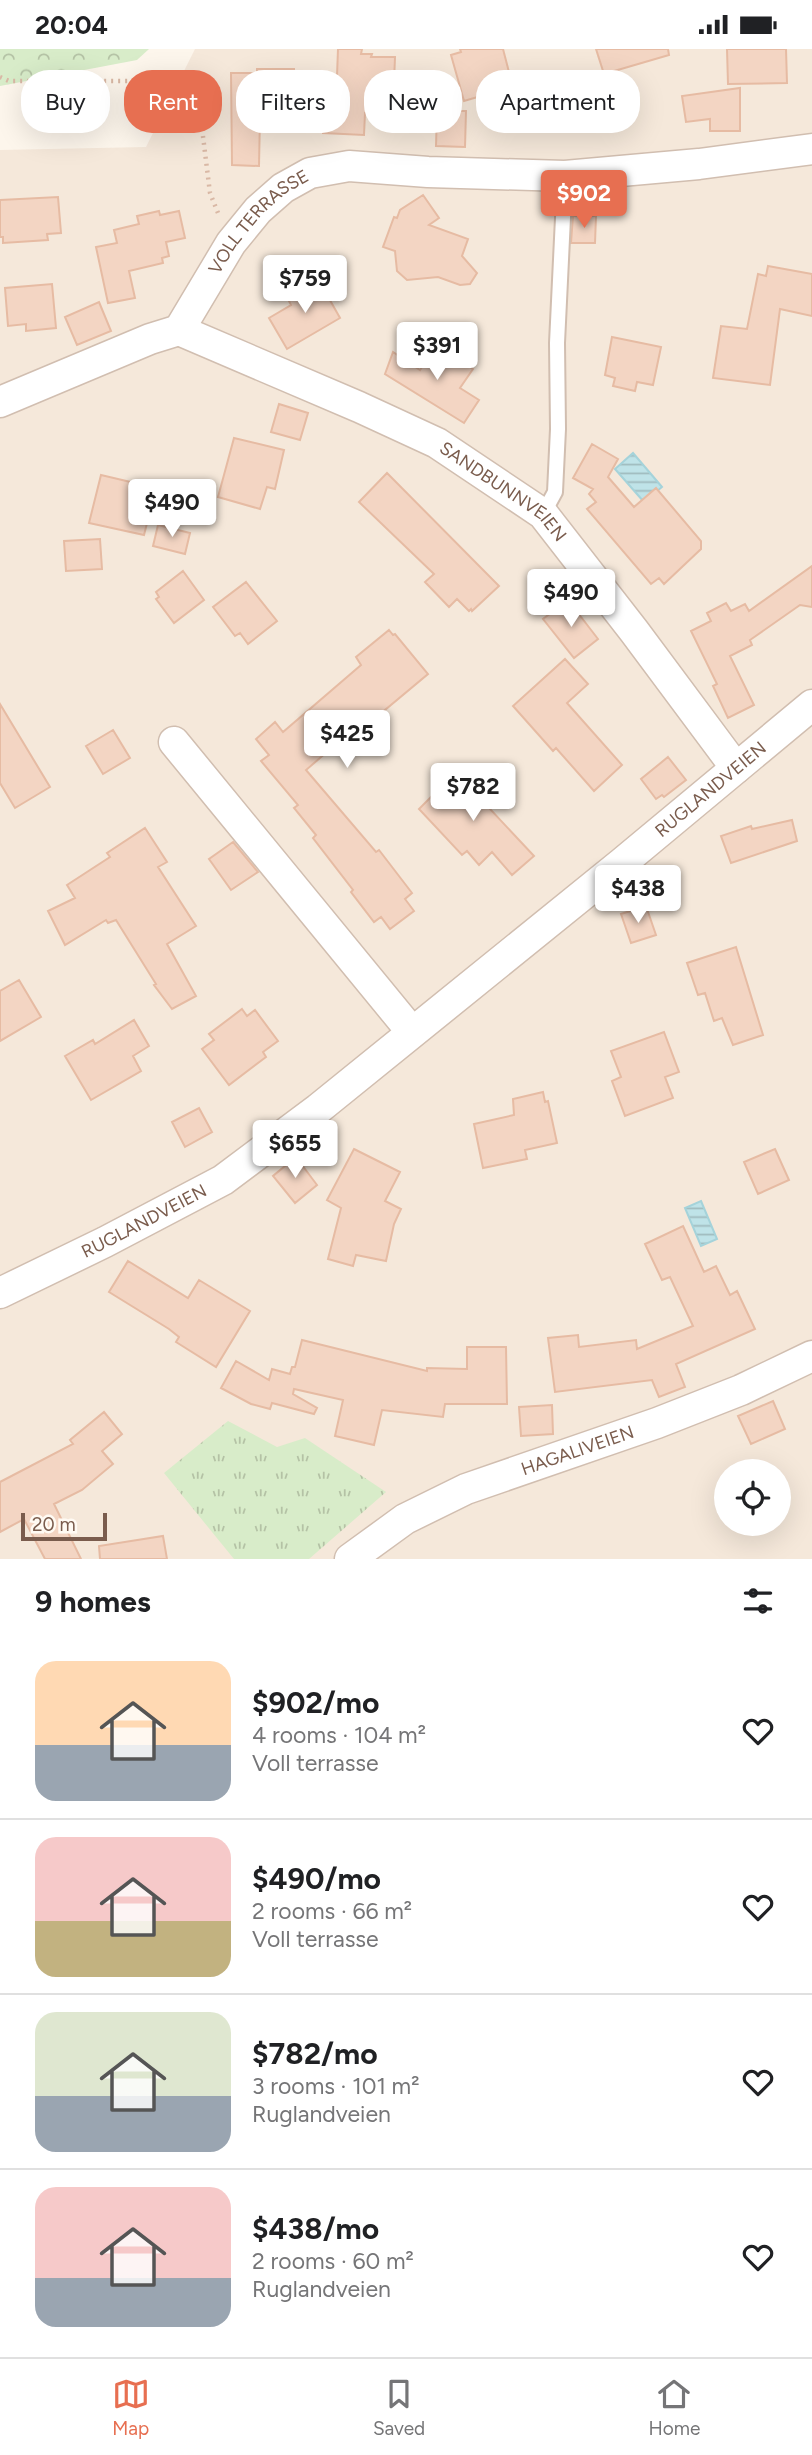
<!DOCTYPE html>
<meta charset="utf-8">
<style>
body{margin:0;font-family:Figtree,sans-serif;background:#f6f6f6;color:#202124;height:100vh;display:flex;flex-direction:column;font-size:26px;white-space:nowrap}
*{box-sizing:border-box;margin:0}
p{font-size:23px;color:#757577}
.icon{flex:none;width:38px;height:38px;fill:none;stroke:currentColor;stroke-width:2;stroke-linecap:round;stroke-linejoin:round}
.map{position:relative;height:1510px;overflow:hidden}
.side{display:flex;flex-direction:column;background:#fff;flex:1}
.side>*{flex:none}
.top-card{position:absolute;left:21px;top:21px;width:770px;height:63px;display:flex;gap:14px}
.controls{position:absolute;left:714px;top:1410px;display:grid;gap:14px}
.controls a{display:grid;place-items:center;width:77px;height:77px;border-radius:50%;background:#fff;box-shadow:0 7px 28px #0002;font-size:35px}
.scale{position:absolute;left:21px;bottom:18px;width:86px;box-sizing:border-box;padding-left:7px;border:4px solid #7a5c4d;border-top:0;font-size:19px;line-height:24px;white-space:nowrap;color:#7a5c4d;-webkit-text-stroke:5px #fffaf3;paint-order:stroke}
.price{position:absolute;translate:-50% -60px;padding:0 16px;border-radius:7px;background:#fff;color:#222;font-size:23px;line-height:46px;filter:drop-shadow(0 2px 4px #0008)}
.price::after{content:'';position:absolute;left:50%;top:42px;width:21px;height:16px;margin-left:-10px;background:inherit;clip-path:polygon(0 0,100% 0,50% 100%)}
.price.current{background:#e76f51;color:#fff}
ul{padding:0;list-style:none}
li{display:flex;align-items:center;gap:21px;height:175px;padding:0 35px}
li+li{border-top:2px solid #e0e0e0}
li span{display:grid;place-items:center;flex:none;width:196px;height:140px;border-radius:21px;color:#555}
li>.icon{margin-inline-start:auto}
span .icon{width:84px;height:84px;fill:#fffc;stroke-width:1}
li b{font-size:30px}
h2{display:flex;justify-content:space-between;align-items:center;height:84px;padding:0 35px;font-size:30px}
.pill{padding:0 24px;border-radius:28px;background:#fff;box-shadow:0 7px 28px #0002;font-size:24px;line-height:63px}
.pill.current{background:#e76f51;color:#fff}
.status{display:flex;justify-content:space-between;align-items:center;height:49px;padding:0 35px;background:#fff;direction:ltr}
.status svg{height:19px;fill:currentColor}
.tab-bar{display:flex;justify-content:space-around;align-items:center;height:98px;border-top:2px solid #e0e0e0;background:#fff;font-size:19px;color:#757577}
.tab-bar a{display:grid;justify-items:center;gap:4px}
.tab-bar .current{color:#e76f51}
.map>svg:first-child{display:block}
.residential{fill:#f5e8da;fill-rule:evenodd}
.grass{fill:url(#grass-tufts)}
.forest{fill:url(#forest-crowns)}
.water{fill:url(#water-rules);stroke:#a5d3da;stroke-width:2}
.building{fill:#f3d5c3;stroke:#e6bba3;stroke-width:2}
.lines{fill:none;stroke-linecap:round;stroke-linejoin:round}
.service-casing{stroke:#d1beb0;stroke-width:18}
.minor-casing{stroke:#d1beb0;stroke-width:33}
.path{stroke:#d9b8a5;stroke-width:4.5;stroke-dasharray:2 5;stroke-linecap:butt}
.service{stroke:#fff;stroke-width:14}
.minor{stroke:#fff;stroke-width:30}
.labels{text-anchor:middle;dominant-baseline:central;stroke-width:6;stroke-linejoin:round;paint-order:stroke}
.street-label{font-size:18px;fill:#7a5c4d;stroke:#fffaf3}
</style>
<div class="status"><b>20:04</b><svg viewBox="0 0 49 12"><path d="M0 12V9h3v3zM5 12V6h3v6zM10 12V3h3v9zM15 12V0h3v12zM26 1h20v11H26zM47 4h2v5h-2z"/></svg></div>
<div class="map">
<svg width="812" height="1510" viewBox="0 0 812 1510">
<defs>
<pattern id="grass-tufts" width="24" height="20" patternUnits="userSpaceOnUse" patternTransform="scale(1.75)"><rect width="24" height="20" fill="#d8ecc9"/><path d="M3 7l-1-3M5 7V3M7 7l1-3M15 17l-1-3M17 17v-4M19 17l1-3" fill="none" stroke="#b4c2a5"/></pattern>
<pattern id="forest-crowns" width="20" height="18" patternUnits="userSpaceOnUse" patternTransform="scale(1.75)"><rect width="20" height="18" fill="#d8ecc9"/><path d="M2 6a3 3 0 1 1 6 0M12 15a3 3 0 1 1 6 0" fill="none" stroke="#b4c2a5"/></pattern>
<pattern id="water-rules" width="6" height="5" patternUnits="userSpaceOnUse" patternTransform="scale(1.75)"><rect width="6" height="5" fill="#bfe3e8"/><path d="M0 2.5h6" fill="none" stroke="#a0bbbe"/></pattern>
</defs>
<rect width="100%" height="100%" fill="#fdf6ec"/>
<path class="residential" d="M195,0H812V1510H0V101L146,98ZM726,1423H779V1475H726Z"/>
<path class="grass" d="M228,1372L277,1398L305,1389L386,1443L309,1510H234L164,1424Z"/>
<path class="forest" d="M0,0H149L137,11L0,37Z"/>
<path class="water" d="M633,404L662,438L644,453L615,420Z
M701,1152L717,1190L701,1197L685,1159Z"/>
<path class="building" d="M338,0H362L361,5H372L371,8H395L394,34H385L383,65L365,64L364,86L323,84L324,62H271V67H260L259,117L232,116L231,24H257V20H294V31L337,27Z
M460,0H503L510,27L495,31L498,42L464,52L451,6L461,3Z
M596,0H668L669,6L604,25Z
M727,0H786L787,34L728,35Z
M740,39V82H710V70L686,73L682,47Z
M437,62H466L465,98L436,97Z
M423,146L439,169L429,176L468,190L462,207L477,224L470,235L460,236L438,228L407,231L397,222L395,202L383,198L394,168L397,169L400,161Z
M58,148L61,184L47,185L48,191L3,194V188H0V151Z
M159,162L160,166L179,162L185,189L166,193L169,207L162,209L163,214L129,222L135,249L108,254L96,198L117,194L114,181L139,175L137,167Z
M573,167H596L595,194H571Z
M768,217L812,225V267L780,260L770,336L713,329L721,277L747,280L758,225L766,227Z
M318,230L340,269L287,300L269,269L291,256L287,248Z
M52,235L56,279L26,282V275L8,277L5,239Z
M99,253L111,282L77,296L65,268Z
M612,288L661,298L653,336L637,333L635,342L613,337L615,329L605,326Z
M436,296L473,320L460,339L479,351L464,374L385,325L393,303L420,321Z
M279,355L308,364L300,391L271,383Z
M234,389L284,401L275,440L267,438L260,460L218,448Z
M592,395L618,410L608,428L634,458L656,439L701,492V500L664,535L659,529L651,535L587,460L596,453L589,445L593,440L573,429Z
M387,424L499,537L472,562L471,560L469,562L457,550L449,558L425,533L434,525L359,453Z
M101,426L156,439L144,486L89,474Z
M158,476L190,484L185,505L153,497Z
M100,490L102,520L66,522L64,492Z
M812,517V558L800,556L750,591L752,596L730,607L754,656L728,669L713,637L717,635L691,582L711,572L707,564L726,554L731,562L745,555L749,562Z
M183,522L204,551L174,574L156,550L159,548L156,543Z
M246,533L277,572L248,595L240,584L235,587L213,558Z
M568,551L598,590L574,609L543,570Z
M389,581L393,586L395,585L428,625L379,666L382,670L347,699L341,691L306,721L376,803L379,801L412,844L405,850L414,862L390,880L381,868L374,873L351,843L353,841L313,789L316,786L294,759L298,756L261,712L269,706L256,690L275,673L283,683L361,616L356,608Z
M565,610L588,635L567,654L622,716L594,742L556,699L553,702L513,657Z
M0,655L50,738L15,759L0,734Z
M113,681L130,709L103,725L86,697Z
M668,708L686,731L664,748L662,746L656,750L641,730Z
M451,722L463,723L480,741L476,745L534,807L512,826L492,803L479,816L467,802L462,806L419,760L439,740L436,736Z
M792,771L797,792L731,814L721,787L751,777L752,780Z
M145,779L167,813L158,818L196,877L167,895L196,947L172,960L154,936L156,935L116,871L108,874L106,871L65,896L48,862L75,849L67,836L110,808L107,804Z
M233,793L258,823L231,841L209,810Z
M646,857L656,886L631,894L621,865Z
M736,898L763,986L733,996L722,969L714,972L705,944L698,946L687,914Z
M19,931L41,968L0,992V942Z
M242,960L247,967L255,961L278,992L263,1003L266,1008L229,1036L202,1000L214,991L209,985Z
M134,971L149,997L133,1007L141,1022L91,1051L65,1007L93,991L95,995Z
M664,983L679,1023L665,1028L673,1049L625,1067L612,1032L621,1028L611,1002Z
M543,1043L545,1053L548,1052L557,1094L525,1101L527,1110L483,1119L474,1075L514,1066L513,1050Z
M199,1059L212,1083L185,1098L172,1073Z
M354,1100L400,1123L385,1152L401,1160L394,1175L386,1212L356,1206L353,1217L328,1210L341,1159L327,1151Z
M775,1100L789,1131L758,1145L744,1113Z
M296,1108L317,1136L295,1154L273,1127Z
M683,1177L704,1223L716,1217L730,1246L737,1242L755,1280L676,1315L685,1338L659,1348L652,1331L555,1343L548,1289L578,1286L579,1298L636,1291L637,1300L693,1277L670,1228L662,1231L645,1195Z
M128,1212L188,1249L199,1231L250,1262L216,1318L176,1293L179,1288L169,1280L109,1243Z
M302,1291L427,1322V1319L467,1320V1298H506L507,1355H445L443,1368L382,1361L374,1396L335,1387L343,1351L294,1340L293,1345L317,1359L314,1365L272,1354L270,1360L251,1355L221,1339L236,1312L269,1331L272,1320L290,1325L292,1318H295Z
M773,1352L785,1380L751,1395L738,1367Z
M552,1356L553,1385L521,1387L519,1358Z
M104,1363L122,1385L102,1402L113,1415L82,1441L54,1455L81,1510H45L24,1470L0,1483V1433L73,1395L70,1391Z
M163,1487L167,1510H100L99,1497Z"/>
<g class="lines">
<defs>
<path id="service" d="M543,465L555,443L558,380L557,294L565,127"/>
<g id="minor">
<path id="s1" d="M179,281L359,358L437,394L543,465L634,582L736,719"/>
<path id="s2" d="M0,353L150,290L179,281L231,194L258,161L283,139L310,124L349,117L428,123L565,127L699,115L812,100"/>
<path d="M174,693L412,983"/>
<path id="s3" d="M0,1244L105,1193L223,1131L318,1060L622,814L812,656"/>
<path id="s4" d="M350,1510L405,1470L466,1440L657,1374L741,1341L812,1307"/>
</g>
</defs>
<use href="#service" class="service-casing"/>
<use href="#minor" class="minor-casing"/>
<path class="path" d="M0,28L9,32H182L198,47L210,144L218,164"/>
<use href="#service" class="service"/>
<use href="#minor" class="minor"/>
</g>
<g class="labels">
<g class="street-label">
<text stroke="none"><textPath href="#s2" startOffset="329">VOLL TERRASSE</textPath></text>
<text stroke="none"><textPath href="#s1" startOffset="364">SANDBUNNVEIEN</textPath></text>
<text stroke="none"><textPath href="#s3" startOffset="875">RUGLANDVEIEN</textPath></text>
<text stroke="none"><textPath href="#s3" startOffset="161">RUGLANDVEIEN</textPath></text>
<text stroke="none"><textPath href="#s4" startOffset="254">HAGALIVEIEN</textPath></text>
</g>
</g>
</svg>
<div class="controls">
<a><svg class="icon" aria-label="locate" viewBox="0 0 24 24"><circle cx="12" cy="12" r="6"/><path d="M12 2v4M12 18v4M2 12h4M18 12h4"/></svg></a>
</div>
<div class="scale">20 m</div>
<b class="price current" style="left:584px;top:181px">$902</b>
<b class="price" style="left:305px;top:266px">$759</b>
<b class="price" style="left:437px;top:333px">$391</b>
<b class="price" style="left:172px;top:490px">$490</b>
<b class="price" style="left:571px;top:580px">$490</b>
<b class="price" style="left:347px;top:721px">$425</b>
<b class="price" style="left:473px;top:774px">$782</b>
<b class="price" style="left:638px;top:876px">$438</b>
<b class="price" style="left:295px;top:1131px">$655</b>
<div class="top-card">
<a class="pill">Buy</a>
<a class="pill current">Rent</a>
<a class="pill">Filters</a>
<a class="pill">New</a>
<a class="pill">Apartment</a>
</div>
</div>
<section class="side">
<h2>9 homes<svg class="icon" aria-label="filters" viewBox="0 0 24 24"><path d="M4 7h16M4 17h16"/><circle cx="9" cy="7" r="2"/><circle cx="15" cy="17" r="2"/></svg></h2>
<ul>
<li><span style="background:linear-gradient(#ffd9b3 60%,#9aa5b1 0)"><svg class="icon" aria-label="home" viewBox="0 0 24 24"><path d="M3 11l9-7 9 7M6 9v11h12V9"/></svg></span><div><b>$902/mo</b><p>4 rooms · 104 m²</p><p>Voll terrasse</p></div><svg class="icon" aria-label="heart" viewBox="0 0 24 24"><path d="M12 20l-8-8c-3-5 5-10 8-4 3-6 11-1 8 4z"/></svg></li>
<li><span style="background:linear-gradient(#f6c9c9 60%,#c2b280 0)"><svg class="icon" aria-label="home" viewBox="0 0 24 24"><path d="M3 11l9-7 9 7M6 9v11h12V9"/></svg></span><div><b>$490/mo</b><p>2 rooms · 66 m²</p><p>Voll terrasse</p></div><svg class="icon" aria-label="heart" viewBox="0 0 24 24"><path d="M12 20l-8-8c-3-5 5-10 8-4 3-6 11-1 8 4z"/></svg></li>
<li><span style="background:linear-gradient(#dfe7d0 60%,#9aa5b1 0)"><svg class="icon" aria-label="home" viewBox="0 0 24 24"><path d="M3 11l9-7 9 7M6 9v11h12V9"/></svg></span><div><b>$782/mo</b><p>3 rooms · 101 m²</p><p>Ruglandveien</p></div><svg class="icon" aria-label="heart" viewBox="0 0 24 24"><path d="M12 20l-8-8c-3-5 5-10 8-4 3-6 11-1 8 4z"/></svg></li>
<li><span style="background:linear-gradient(#f6c9c9 65%,#9aa5b1 0)"><svg class="icon" aria-label="home" viewBox="0 0 24 24"><path d="M3 11l9-7 9 7M6 9v11h12V9"/></svg></span><div><b>$438/mo</b><p>2 rooms · 60 m²</p><p>Ruglandveien</p></div><svg class="icon" aria-label="heart" viewBox="0 0 24 24"><path d="M12 20l-8-8c-3-5 5-10 8-4 3-6 11-1 8 4z"/></svg></li>
</ul>
</section>
<nav class="tab-bar">
<a class="current"><svg class="icon" aria-label="map" viewBox="0 0 24 24"><path d="M3 6l6-2 6 2 6-2v14l-6 2-6-2-6 2zM9 4v14M15 6v14"/></svg>Map</a>
<a><svg class="icon" aria-label="saved" viewBox="0 0 24 24"><path d="M7 4h10v16l-5-4-5 4z"/></svg>Saved</a>
<a><svg class="icon" aria-label="home" viewBox="0 0 24 24"><path d="M3 11l9-7 9 7M6 9v11h12V9"/></svg>Home</a>
</nav>
